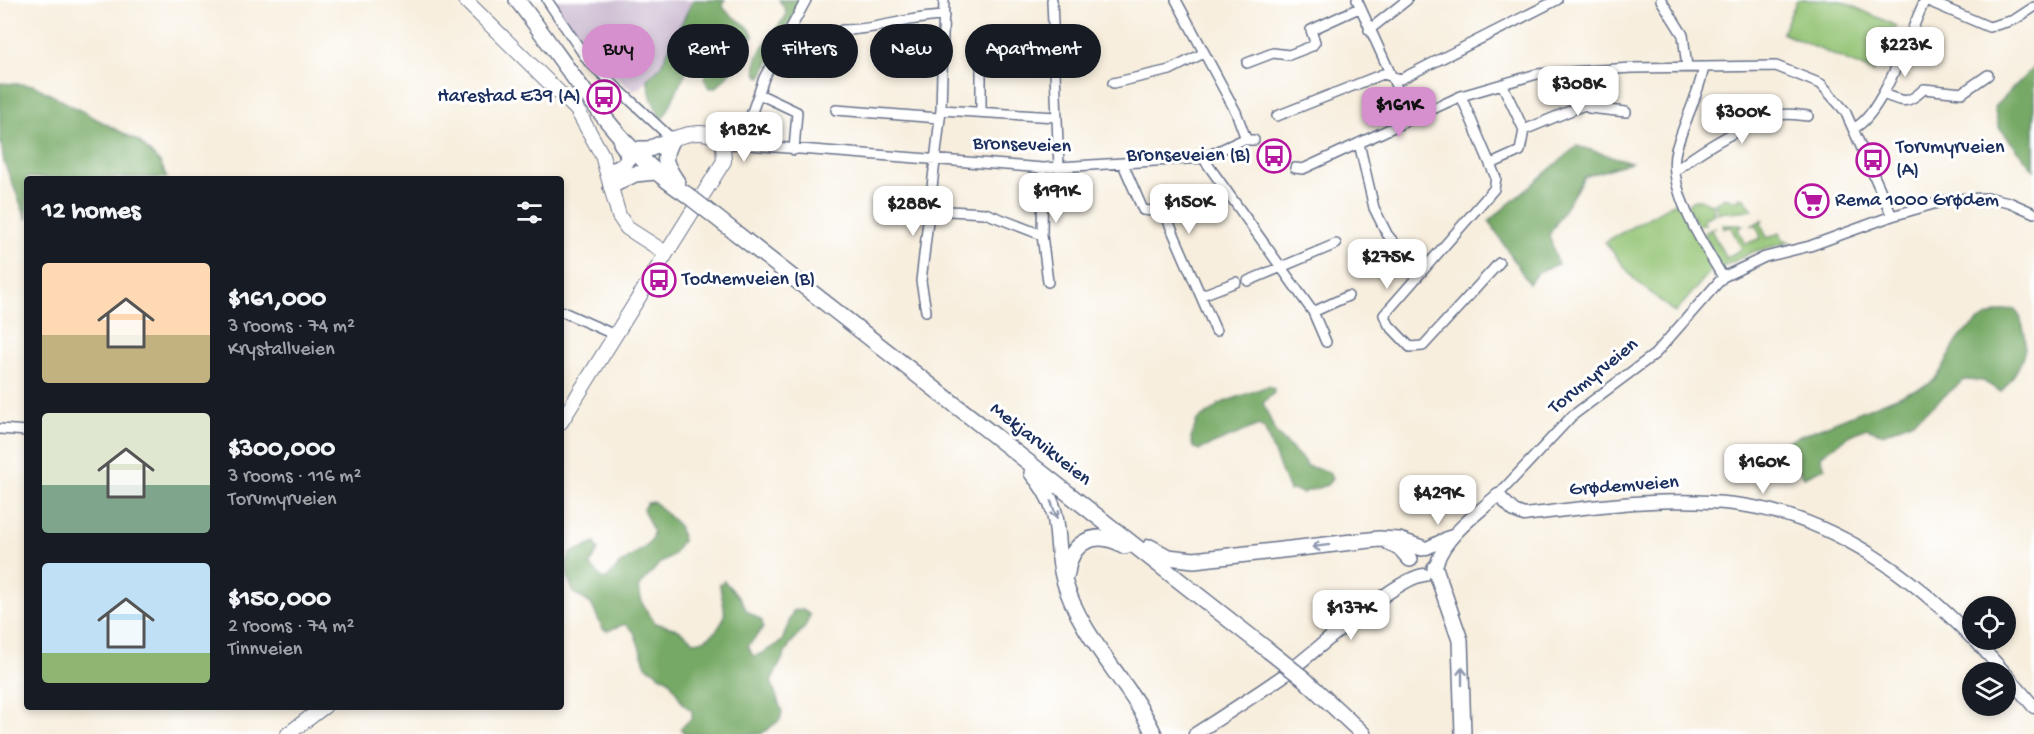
<!DOCTYPE html>
<meta charset="utf-8">
<style>
body{margin:0;font-family:"Gochi Hand",sans-serif;background:#242831;color:#f1f3f6;height:100vh;display:flex;flex-direction:column;font-size:22px;white-space:nowrap}
*{box-sizing:border-box;margin:0}
p{font-size:20px;color:#9ea1a6}
.icon{flex:none;width:33px;height:33px;fill:none;stroke:currentColor;stroke-width:2;stroke-linecap:round;stroke-linejoin:round}
.map{position:relative;flex:1;overflow:hidden}
.drawer{position:absolute;left:24px;top:176px;width:540px;height:534px;display:flex;flex-direction:column;background:#171b24;border-radius:6px;box-shadow:0 3px 9px #0003}
.drawer>*{flex:none}
.top-card{position:absolute;left:582px;top:24px;width:570px;height:54px;display:flex;gap:12px}
.controls{position:absolute;left:1962px;top:596px;display:grid;gap:12px}
.controls a{display:grid;place-items:center;width:54px;height:54px;border-radius:50%;background:#171b24;box-shadow:0 3px 9px #0003;font-size:30px}
.price{position:absolute;translate:-50% -51px;padding:0 14px;border-radius:12px;background:#fff;color:#222;font-size:20px;line-height:39px;filter:drop-shadow(0 2px 3px #0008)}
.price::after{content:'';position:absolute;left:50%;top:36px;width:18px;height:14px;margin-left:-9px;background:inherit;clip-path:polygon(0 0,100% 0,50% 100%)}
.price.current{background:#d690ce;color:#111}
ul{padding:0;list-style:none}
li{display:flex;align-items:center;gap:18px;height:150px;padding:0 18px}
li span{display:grid;place-items:center;flex:none;width:168px;height:120px;border-radius:6px;color:#555}
li>.icon{margin-inline-start:auto}
span .icon{width:72px;height:72px;fill:#fffc;stroke-width:1}
li b{font-size:26px}
h2{display:flex;justify-content:space-between;align-items:center;height:72px;padding:0 18px;font-size:26px}
.chip{padding:0 21px;border-radius:27px;background:#171b24;box-shadow:0 3px 9px #0003;font-size:21px;line-height:54px}
.chip.current{background:#d690ce;color:#111}
.map>svg:first-child{display:block}
.industrial{fill:#cdbed2}
.green{fill:#93c373;stroke:#577968;stroke-width:1.5}
.forest{fill:#76a965;stroke:#486c62;stroke-width:1.5}
.lines{fill:none;stroke-linecap:round;stroke-linejoin:round}
.minor-casing{stroke:#68728a;stroke-width:12}
.secondary-casing{stroke:#68728a;stroke-width:15}
.primary-casing{stroke:#68728a;stroke-width:16}
.trunk-casing{stroke:#68728a;stroke-width:18}
.minor{stroke:#fff;stroke-width:9}
.secondary{stroke:#fff;stroke-width:12}
.primary{stroke:#fff;stroke-width:14}
.trunk{stroke:#fff;stroke-width:15}
.trunk-bridge-casing{stroke:#68728a;stroke-width:18;stroke-linecap:butt}
.trunk-bridge{stroke:#fff;stroke-width:15}
.oneway{stroke:#8d97ae}
.labels{text-anchor:middle;dominant-baseline:central;stroke-width:6;stroke-linejoin:round;paint-order:stroke}
.poi-label{font-size:20px;fill:#1b2f5e;stroke:#fff;text-anchor:start}
.street-label{font-size:20px;fill:#1b2f5e;stroke:#fff}
</style>
<div class="map">
<svg width="2034" height="734" viewBox="0 0 2034 734">
<rect width="100%" height="100%" fill="#fff"/>
<filter id="ink" filterUnits="userSpaceOnUse"><feTurbulence type="fractalNoise" baseFrequency=".0167" numOctaves="2"/><feDisplacementMap in="SourceGraphic" scale="12" xChannelSelector="R" yChannelSelector="G"/><feConvolveMatrix kernelMatrix="1 2 1 2 8 2 1 2 1" color-interpolation-filters="sRGB"/></filter>
<filter id="wash" filterUnits="userSpaceOnUse"><feTurbulence type="fractalNoise" baseFrequency=".008" numOctaves="4" result="noise"/><feDisplacementMap in="SourceGraphic" scale="24" xChannelSelector="R" yChannelSelector="G"/><feGaussianBlur stdDeviation="1.35" result="paint"/><feColorMatrix in="noise" values="0 0 0 0 0 0 0 0 0 0 0 0 0 0 0 0 0 1.4 0 .05"/><feComposite in="paint" operator="in"/></filter>
<g filter="url(#wash)">
<rect width="100%" height="100%" fill="#f7eedd"/>
<path class="industrial" d="M552,0H693L660,67L640,88L633,91L592,59Z"/>
<path class="green" d="M1797,0H1839L1897,26L1873,72L1782,33Z
M1724,197L1738,201V197L1744,198L1753,210L1718,213L1715,204Z
M1700,199L1713,205L1714,214L1703,219L1705,224L1698,226L1687,206L1692,201Z
M1678,201L1714,267L1675,313L1634,279L1605,242Z
M1764,219L1761,223L1767,238L1780,233L1783,239L1790,242L1752,252L1721,268L1704,233L1716,227L1711,230L1726,258L1742,249L1730,226L1724,229L1723,225H1743L1738,229L1745,244L1761,238L1756,224L1751,226Z"/>
<path class="forest" d="M693,0H725L722,4C727,19 750,21 753,36L731,71L716,88H709L704,78L711,65L709,58L702,55C681,66 671,114 661,119L652,100L647,79L660,67Z
M779,0H803L761,77L757,75C749,55 775,32 786,16L785,9Z
M2034,67V170L1998,126L1994,107Z
M0,83L33,85L140,142L161,164L167,178H27V220L4,162L0,137Z
M1577,146L1631,162L1584,177L1549,235L1558,264L1538,272L1529,284L1489,221Z
M2016,309C2034,343 2024,365 2001,392L1983,381L1964,380L1915,420L1883,434L1866,428L1847,437L1823,454L1821,457L1825,468L1804,477L1787,452L1785,442L1929,384C1941,375 1946,361 1953,348C1966,325 1990,311 2016,309Z
M1268,386L1274,389V393L1263,403L1276,433L1303,460L1307,466L1329,472L1332,479L1327,485L1302,493L1295,490L1289,491L1265,430L1259,425L1199,450L1193,447L1191,439L1197,420L1214,410L1219,404Z
M654,502L678,525L683,539L674,554L659,564L638,588L643,605L655,623L677,629L696,642C710,640 727,624 724,608C723,599 720,593 720,584L724,581L740,598L747,611L762,621L763,628L748,646L753,656L763,653L782,641L793,611L802,609L810,615L805,627L790,644L771,681L782,712L780,720L761,734H684L681,728L692,718V711L683,704L670,681L646,666L634,632L625,624L607,631L603,629L591,604L574,593L567,575L566,563L571,553L595,543L598,550L590,565L603,579H607L619,565L648,545L652,538L653,531L643,509L647,503Z"/>
</g>
<g filter="url(#ink)">
<g class="lines">
<defs>
<path id="minor" d="M547,0L588,61L672,139
M1052,0L1059,167
M1176,0L1236,112L1246,139
M1357,0L1411,119
M1661,0L1683,35L1687,67
M1926,0L1989,27L2014,20L2034,7
M842,30C879,30 907,17 944,16
M1369,30L1407,0
M981,58V112
M1247,63L1273,53L1289,55L1312,46L1315,42L1311,30L1359,8
M1704,67C1698,96 1684,122 1676,150C1666,189 1704,246 1723,277
M1585,72L1584,105L1589,108L1626,112
M1113,83L1170,70L1204,53
M1502,84L1524,130L1584,105
M759,94L797,112L794,150
M1883,94C1904,102 1907,105 1924,89L1962,93L1988,75
M1461,96L1496,178L1494,189L1384,315L1389,325L1410,347L1423,346L1499,263
M836,110L939,118
M941,110L1056,117
M1277,116L1383,74L1401,79L1557,0
M1854,128C1882,116 1911,29 1925,0
M744,135L764,78L806,0
M1359,143L1374,208L1387,234L1419,273
M723,145L736,144L1043,168L1203,158L1242,140H1254
M1203,158L1313,312L1326,342
M1123,164L1143,210L1161,212L1166,216L1216,331
M1491,164L1520,151L1524,130
M1043,168L1042,235L1048,282
M1295,168L1303,169L1461,96L1537,74L1632,68L1776,66L1821,84L1845,111L1892,216
M1675,172C1693,154 1754,118 1779,115C1788,113 1799,115 1808,116
M931,210L985,213L1042,235
M1248,281L1336,244
M1202,295L1236,282
M561,311L615,335
M926,311L921,281L941,110L944,0
M1313,312L1348,296
M0,429L27,431
M1498,495L1572,416L1655,354L1723,277L1765,257L1810,246L1892,216L1951,199L1991,198L2009,202L2034,213"/>
<path id="secondary" d="M1427,548L1449,537
M1437,563C1445,536 1478,513 1498,495L1514,511L1524,515C1593,507 1664,496 1734,504C1828,515 1908,572 1972,638
M1974,639L2004,672
M2006,674L2034,707
M1195,734C1225,715 1254,696 1283,676C1312,655 1395,578 1424,575"/>
<path id="primary" d="M465,0L577,110L602,155L619,216L627,228L666,253
M561,422L724,161L723,145C711,127 689,133 672,139
M288,734L325,706"/>
<path id="trunk" d="M517,0C570,67 613,147 686,194
M672,139C661,159 665,164 677,182
M640,149H649L672,139
M608,172C625,167 635,160 621,143
M611,186L635,174L655,172
M713,215L1269,651
M1032,473C1067,513 1052,536 1064,580C1080,637 1129,681 1154,734
M1390,543L1401,549L1410,559
M1150,547L1168,557L1194,560L1379,539L1399,540L1422,548
M1435,568L1460,640L1463,734
M1067,573C1071,540 1097,529 1125,546
M1303,678L1363,734"/>
</defs>
<use href="#minor" class="minor-casing"/>
<use href="#secondary" class="secondary-casing"/>
<use href="#primary" class="primary-casing"/>
<use href="#trunk" class="trunk-casing"/>
<use href="#minor" class="minor"/>
<use href="#secondary" class="secondary"/>
<use href="#primary" class="primary"/>
<use href="#trunk" class="trunk"/>
<defs>
<path id="trunk-bridge" d="M686,194L713,215
M1269,651L1303,678"/>
</defs>
<use href="#trunk-bridge" class="trunk-bridge-casing"/>
<use href="#trunk-bridge" class="trunk-bridge"/>
</g>
<defs><path id="oneway-shaft" d="M-6 0H5M1.5-3L5.5 0L1.5 3" fill="none" stroke-width="1.6" stroke-linecap="round" stroke-linejoin="round" transform="scale(1.5)"/></defs>
<g class="oneway">
<use href="#oneway-shaft" transform="translate(1054 510) rotate(71)"/>
<use href="#oneway-shaft" transform="translate(1321 546) rotate(173)"/>
<use href="#oneway-shaft" transform="translate(1462 676) rotate(-90)"/>
</g>
</g>
<defs>
<symbol id="bus-ring" viewBox="-11 -11 22 22"><circle r="9.5" fill="#fff" stroke="#b5179e" stroke-width="1.5"/><path d="M-5-6H5V4H4V6H2V4H-2V6H-4V4H-5ZM-3.5-4V0h7V-4ZM-3.5 1.2v1.5H-2V1.2ZM2 1.2v1.5H3.5V1.2Z" fill="#b5179e"/></symbol>
<symbol id="supermarket-ring" viewBox="-11 -11 22 22"><circle r="9.5" fill="#fff" stroke="#b5179e" stroke-width="1.5"/><path d="M-6-5.5h2.5l.6 2H6L4.5 2H-2.5L-4.4-4H-6ZM-1.5 3.2a1.3 1.3 0 1 0 .1 0ZM3 3.2a1.3 1.3 0 1 0 .1 0Z" fill="#b5179e"/></symbol>
</defs>
<g fill-rule="evenodd">
<use href="#bus-ring" x="585" y="78" width="38" height="38"/>
<use href="#bus-ring" x="1255" y="137" width="38" height="38"/>
<use href="#bus-ring" x="1854" y="141" width="38" height="38"/>
<use href="#supermarket-ring" x="1793" y="182" width="38" height="38"/>
<use href="#bus-ring" x="640" y="261" width="38" height="38"/>
</g>
<g class="labels">
<g class="poi-label">
<text x="581" y="97" text-anchor="end">Harestad E39 (A)</text>
<text x="1896" y="148">Torvmyrveien<tspan x="1896" dy="23">(A)</tspan></text>
<text x="1251" y="156" text-anchor="end">Bronseveien (B)</text>
<text x="1835" y="201">Rema 1000 Grødem</text>
<text x="682" y="280">Todnemveien (B)</text>
</g>
<g class="street-label">
<text transform="translate(1022 146) rotate(2)">Bronseveien</text>
<text transform="translate(1594 377) rotate(-39)">Torvmyrveien</text>
<text transform="translate(1040 445) rotate(38)">Mekjarvikveien</text>
<text transform="translate(1624 487) rotate(-4)">Grødemveien</text>
</g>
</g>
</svg>
<div class="controls">
<a><svg class="icon" aria-label="locate" viewBox="0 0 24 24"><circle cx="12" cy="12" r="6"/><path d="M12 2v4M12 18v4M2 12h4M18 12h4"/></svg></a>
<a><svg class="icon" aria-label="layers" viewBox="0 0 24 24"><path d="M12 4l9 5-9 5-9-5zM3 14l9 5 9-5"/></svg></a>
</div>
<b class="price" style="left:1905px;top:78px">$223K</b>
<b class="price" style="left:1578px;top:117px">$308K</b>
<b class="price current" style="left:1399px;top:138px">$161K</b>
<b class="price" style="left:1742px;top:145px">$300K</b>
<b class="price" style="left:744px;top:163px">$182K</b>
<b class="price" style="left:1056px;top:224px">$191K</b>
<b class="price" style="left:1189px;top:235px">$150K</b>
<b class="price" style="left:913px;top:237px">$288K</b>
<b class="price" style="left:1387px;top:290px">$275K</b>
<b class="price" style="left:1763px;top:495px">$160K</b>
<b class="price" style="left:1438px;top:526px">$429K</b>
<b class="price" style="left:1351px;top:641px">$137K</b>
<div class="top-card">
<a class="chip current">Buy</a>
<a class="chip">Rent</a>
<a class="chip">Filters</a>
<a class="chip">New</a>
<a class="chip">Apartment</a>
</div>
<section class="drawer">
<h2>12 homes<svg class="icon" aria-label="filters" viewBox="0 0 24 24"><path d="M4 7h16M4 17h16"/><circle cx="9" cy="7" r="2"/><circle cx="15" cy="17" r="2"/></svg></h2>
<ul>
<li><span style="background:linear-gradient(#ffd9b3 60%,#c2b280 0)"><svg class="icon" aria-label="home" viewBox="0 0 24 24"><path d="M3 11l9-7 9 7M6 9v11h12V9"/></svg></span><div><b>$161,000</b><p>3 rooms · 74 m²</p><p>Krystallveien</p></div></li>
<li><span style="background:linear-gradient(#dfe7d0 60%,#7fa58c 0)"><svg class="icon" aria-label="home" viewBox="0 0 24 24"><path d="M3 11l9-7 9 7M6 9v11h12V9"/></svg></span><div><b>$300,000</b><p>3 rooms · 116 m²</p><p>Torvmyrveien</p></div></li>
<li><span style="background:linear-gradient(#bfe0f5 75%,#8fb573 0)"><svg class="icon" aria-label="home" viewBox="0 0 24 24"><path d="M3 11l9-7 9 7M6 9v11h12V9"/></svg></span><div><b>$150,000</b><p>2 rooms · 74 m²</p><p>Tinnveien</p></div></li>
</ul>
</section>
</div>
